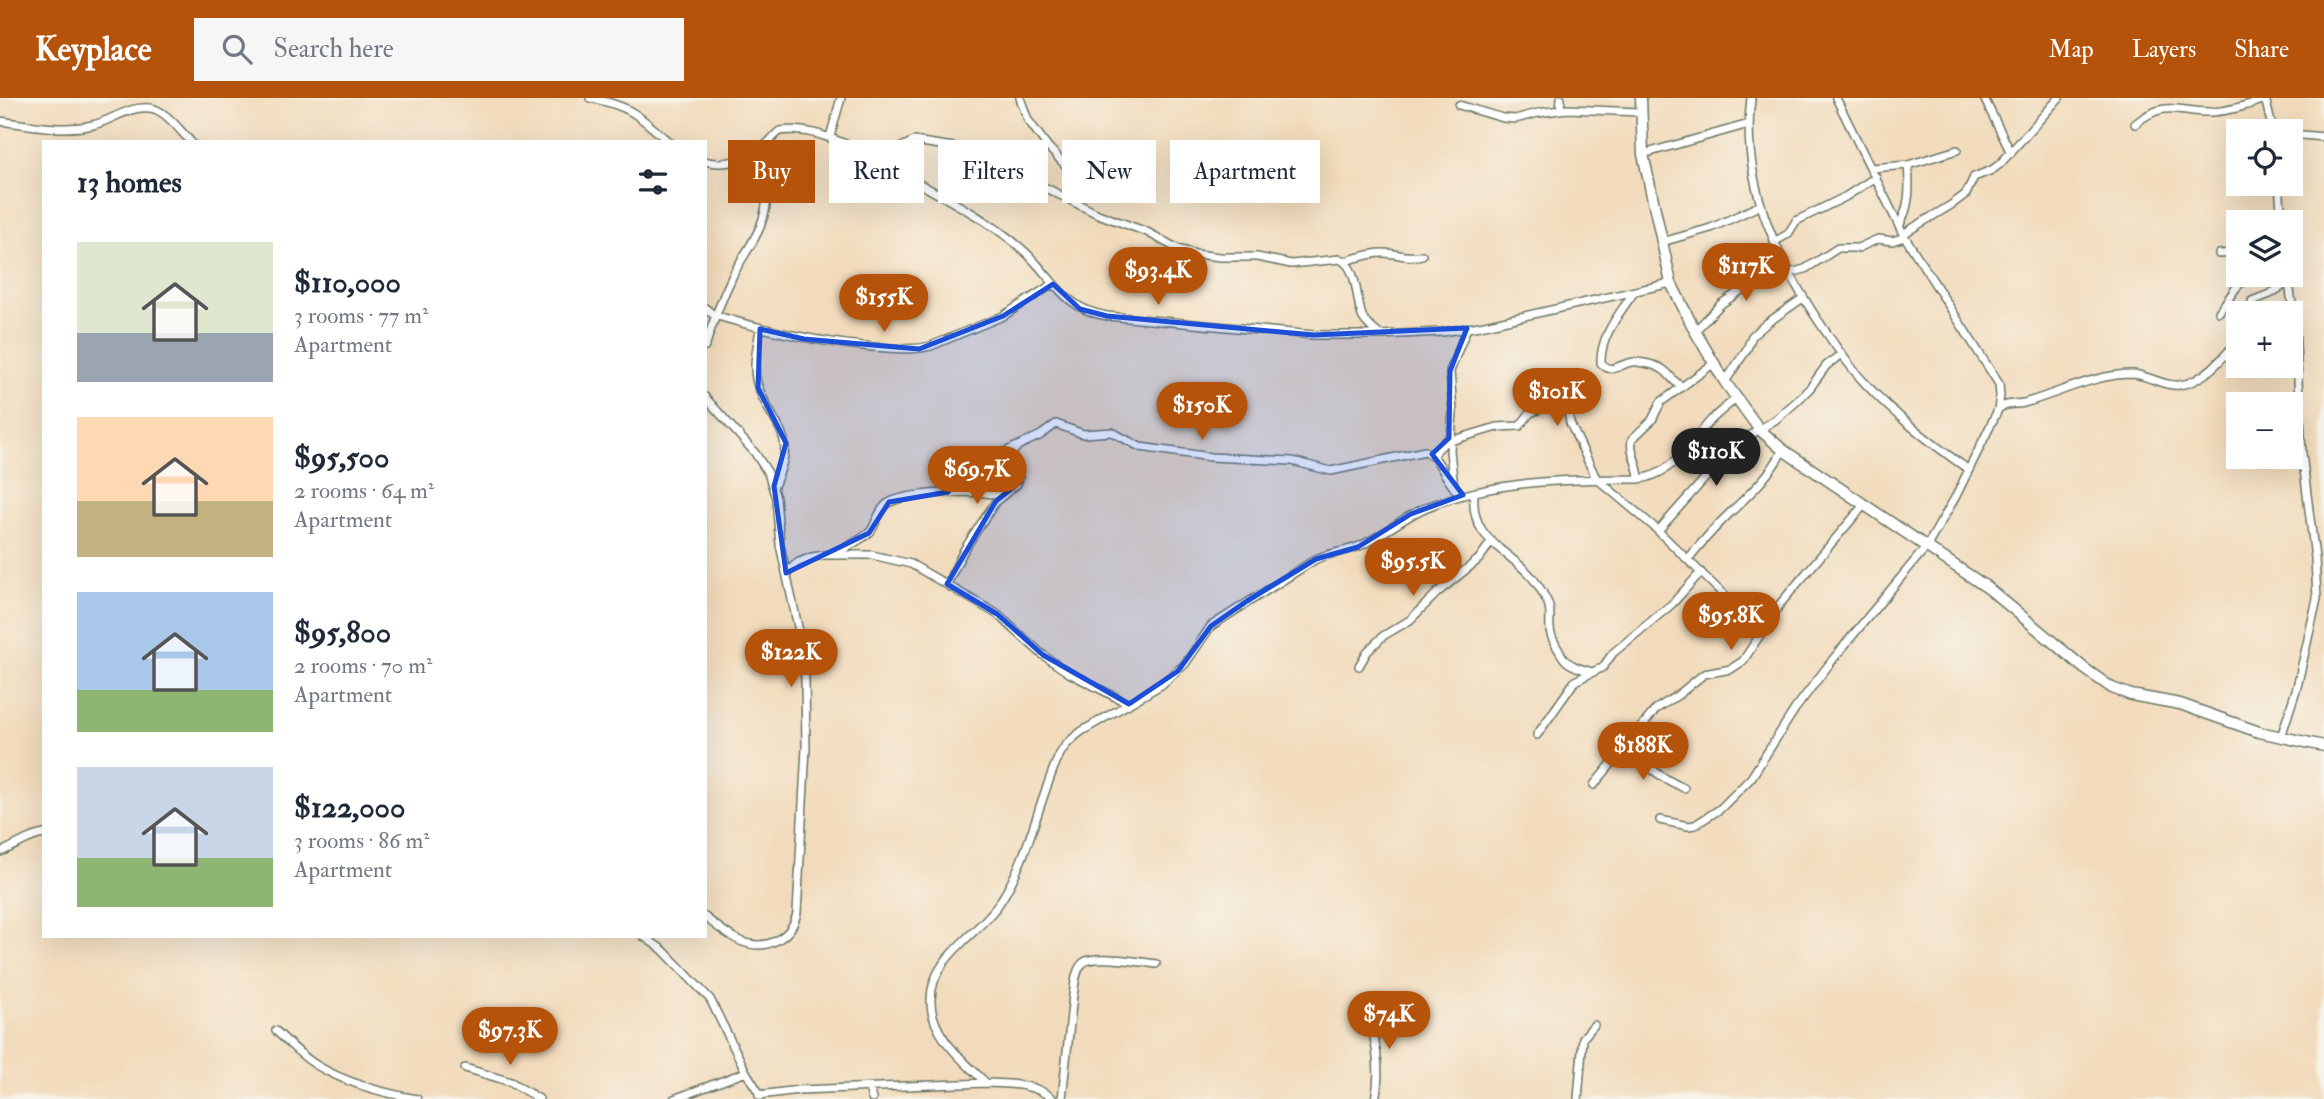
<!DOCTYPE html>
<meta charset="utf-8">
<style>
body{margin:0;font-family:"IM FELL Double Pica",serif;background:#f6f6f7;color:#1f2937;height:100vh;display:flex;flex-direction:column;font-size:26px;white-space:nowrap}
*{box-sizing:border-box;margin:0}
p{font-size:23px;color:#747a83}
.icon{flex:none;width:38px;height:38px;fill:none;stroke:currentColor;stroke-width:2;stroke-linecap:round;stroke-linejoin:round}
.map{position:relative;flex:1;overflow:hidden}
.side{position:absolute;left:42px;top:42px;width:665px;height:798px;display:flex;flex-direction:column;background:#fff;border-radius:0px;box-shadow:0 7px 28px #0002}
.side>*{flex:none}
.hud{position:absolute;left:728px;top:42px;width:665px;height:63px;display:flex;gap:14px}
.fabs{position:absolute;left:2226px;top:21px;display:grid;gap:14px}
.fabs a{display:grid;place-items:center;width:77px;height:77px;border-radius:0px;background:#fff;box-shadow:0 7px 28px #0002;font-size:35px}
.price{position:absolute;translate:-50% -60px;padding:0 16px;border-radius:24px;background:#b45309;color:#fff;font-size:23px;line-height:46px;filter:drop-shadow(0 2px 4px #0008)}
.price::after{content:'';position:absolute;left:50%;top:42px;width:21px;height:16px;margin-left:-10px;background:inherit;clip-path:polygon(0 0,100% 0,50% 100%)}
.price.active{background:#222;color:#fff}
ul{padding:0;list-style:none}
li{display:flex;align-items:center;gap:21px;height:175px;padding:0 35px}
li span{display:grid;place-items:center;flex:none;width:196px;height:140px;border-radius:0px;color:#555}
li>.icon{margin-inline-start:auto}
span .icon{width:84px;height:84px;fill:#fffc;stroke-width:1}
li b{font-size:30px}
h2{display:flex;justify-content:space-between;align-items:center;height:84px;padding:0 35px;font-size:30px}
.chip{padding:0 24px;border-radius:0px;background:#fff;box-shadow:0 7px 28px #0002;font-size:24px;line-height:63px}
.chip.active{background:#b45309;color:#fff}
header{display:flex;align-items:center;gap:42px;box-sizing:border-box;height:98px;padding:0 35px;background:#b45309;color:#fff}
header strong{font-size:33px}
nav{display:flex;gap:38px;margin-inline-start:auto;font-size:24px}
.search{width:490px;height:63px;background:#f6f6f7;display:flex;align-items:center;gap:18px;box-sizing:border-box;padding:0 24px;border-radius:0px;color:#747a83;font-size:26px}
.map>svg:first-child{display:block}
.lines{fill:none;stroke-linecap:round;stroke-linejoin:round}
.street-casing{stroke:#697464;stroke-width:10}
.secondary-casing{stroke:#697464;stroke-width:13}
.street{stroke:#fff;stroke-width:7}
.secondary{stroke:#fff;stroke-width:10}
.marked{fill:#1d4ed8;fill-opacity:0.2;stroke:#1d4ed8;stroke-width:5;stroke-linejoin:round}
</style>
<header>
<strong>Keyplace</strong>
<div class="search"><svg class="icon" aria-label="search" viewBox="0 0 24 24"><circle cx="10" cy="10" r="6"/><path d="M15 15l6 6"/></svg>Search here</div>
<nav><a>Map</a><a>Layers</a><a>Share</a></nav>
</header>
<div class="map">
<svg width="2324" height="1001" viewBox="0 0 2324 1001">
<rect width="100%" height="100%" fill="#f7f3e8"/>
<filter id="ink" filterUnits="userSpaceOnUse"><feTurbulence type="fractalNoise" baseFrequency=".0143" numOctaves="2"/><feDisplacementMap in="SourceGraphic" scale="14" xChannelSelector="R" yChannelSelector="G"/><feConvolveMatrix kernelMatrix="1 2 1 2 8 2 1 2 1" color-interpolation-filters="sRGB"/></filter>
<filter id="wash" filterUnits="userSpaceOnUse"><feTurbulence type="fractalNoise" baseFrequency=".00686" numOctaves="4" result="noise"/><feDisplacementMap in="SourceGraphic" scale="28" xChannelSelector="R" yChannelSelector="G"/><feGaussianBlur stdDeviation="1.57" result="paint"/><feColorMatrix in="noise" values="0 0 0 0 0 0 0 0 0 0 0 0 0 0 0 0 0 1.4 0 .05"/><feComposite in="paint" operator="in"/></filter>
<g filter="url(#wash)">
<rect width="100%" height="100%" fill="#f2dbbc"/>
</g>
<g filter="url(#ink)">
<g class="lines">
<defs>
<path id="street" d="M590,0C631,8 638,17 669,44
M1020,0L1028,22L1048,49L1071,73L1075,85L1074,104
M1751,0C1740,87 1779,167 1828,237C1839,253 1850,269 1863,283C1894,317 1931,345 1969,372
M1984,0L2011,55
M2265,0L2273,33
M1459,7L1503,20L1515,21L1538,15L1567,11L1640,14
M1560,12L1561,0
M0,23C30,27 62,34 93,27C110,23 131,7 150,10C166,12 180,33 191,44
M2135,26C2166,0 2178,15 2212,14C2229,13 2249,7 2265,1
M2291,36L2324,39
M830,39L841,0
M865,56L890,55L914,43L967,51L998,62L1042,88L1098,116L1147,134L1178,151L1196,156L1220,159H1257L1291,166L1340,161C1359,170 1355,203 1363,220C1367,227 1374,232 1380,237
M1643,56L1749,26
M705,63C725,69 748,61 764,48C770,44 774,37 780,33C796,31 813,34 827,39C854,47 879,64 904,77C944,100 987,120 1022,151C1053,178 1062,211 1107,218L1314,237H1380L1442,234L1480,228L1671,185
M1872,70L1908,67L1957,52
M2279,86L2282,124
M1899,128C1910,108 1910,90 1908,67
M1903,136L1951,107L1966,96L1974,79L1992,72L2000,66L2059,0
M1662,144L1711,130L1761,107
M1774,144L1788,136L1796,123L1845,99L1876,79
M2219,156L2238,155
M1345,163C1357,160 1370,155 1383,155C1399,155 1405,161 1422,157
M1790,175L1805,171L1838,150H1858L1878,141L1892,143L1905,139
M1634,194C1620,215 1600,238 1601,265C1612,279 1623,262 1637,264C1646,265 1658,267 1665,273C1672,279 1674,285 1682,288
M705,210L714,217C767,233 817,244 872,249C892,250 911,253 931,248L1003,218L1053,186
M2219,214L2236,190L2249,177
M2252,215V203L2270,196L2289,184
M760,231C757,250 751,272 759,291C777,336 798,335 774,388
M1695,233L1721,206L1783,164
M705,249C713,223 722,200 733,177C741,161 753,146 760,129C770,105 770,72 765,47
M1570,279L1565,286V294L1570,325L1596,380L1653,428L1729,502L1764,530
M1725,284L1747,251L1752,238L1767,225L1803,200
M705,299L755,355L768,375L776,400L780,447L802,547L805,581L806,650L797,815C794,827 790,834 779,841C751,858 727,836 705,819
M1998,311C2006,305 2014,307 2024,305C2060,295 2094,276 2133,276C2148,277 2164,289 2179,287C2203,285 2224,259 2238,242
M1450,343L1497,329L1520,328L1530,315L1548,308L1565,287
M1432,357L1449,340
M1639,381C1639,367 1629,354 1632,341L1652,322L1661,304L1713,266
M1454,390L1450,353L1453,314L1450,273L1467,230
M948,394L975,368L1041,337L1056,326L1083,336L1112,334L1140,349L1211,359L1292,363L1331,373L1425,353C1442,360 1445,387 1463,397
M1474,396C1470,440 1504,450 1529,476C1536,483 1543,495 1547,503C1552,512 1549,521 1550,530C1550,540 1558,551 1563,559C1569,568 1582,571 1592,574
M1658,433L1724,359L1744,341L1775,322L1796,304L1810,290L1826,268L1841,256
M837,455C846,449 863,441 870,434C877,426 877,414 887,406C903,394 981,391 1001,398
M1688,461C1702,444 1717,427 1733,412C1753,393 1770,377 1783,352
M786,475L797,465L812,459L825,457H872L911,466L997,516L1043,557L1069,575L1129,606
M947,486L964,452L996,403L1017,386L1019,380L1012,361L1013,354L1018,348
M1359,568L1367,554L1383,538L1410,522L1438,494L1479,461L1491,444
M1537,637L1575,583L1603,569L1613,555L1672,506L1701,474
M2281,639L2297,589L2317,501L2315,460L2302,356L2295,228L2288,177
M1628,645C1646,668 1657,678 1684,690
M1594,687L1656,611L1678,597L1704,576L1731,571L1743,563L1780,506L1864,407
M1660,722L1688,728L1695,727L1720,711L1751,680L1795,611L1834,560L1927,448L1956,398L1998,312L2000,298L1999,286L1903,136L1836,0
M0,754C15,749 28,738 44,736
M643,838L663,852L710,901L746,974L761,998
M1364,905C1375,934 1382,971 1375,1001
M276,933C289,945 302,959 318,968C348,986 383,995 417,1001
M465,970L511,984L539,1001
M986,985C964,963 930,937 931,902C931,858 978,838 1000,804C1022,771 1033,728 1046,691C1051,678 1055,663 1063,651C1068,644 1075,638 1082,633L1161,587L1185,566L1211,528L1316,461C1330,455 1344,454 1357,449C1381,440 1402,419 1427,409C1495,382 1567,381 1639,381C1673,377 1690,345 1711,322C1719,314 1728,307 1737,300
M869,990L872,1001
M759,997L799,992L986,985C1009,986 1035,985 1053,1001
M674,1001L746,974
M1062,1001L1073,897C1075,887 1075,872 1083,865C1093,856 1142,864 1156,866
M1578,1001L1583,940L1594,927"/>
<path id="secondary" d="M1641,0L1643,56L1671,185L1695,233L1725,284L1759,331L1783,352L1988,490L2085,571L2112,590L2131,597L2180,606L2259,634L2324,648"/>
</defs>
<use href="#street" class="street-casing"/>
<use href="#secondary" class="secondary-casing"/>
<use href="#street" class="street"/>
<use href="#secondary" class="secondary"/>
</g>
</g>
<path class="marked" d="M1053,186L1080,211L1107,218L1314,237L1467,230L1450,273L1449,340L1432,356L1463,397L1411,416L1358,449L1316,461L1247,503L1211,528L1178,573L1129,606L1043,557L997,516L947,486L996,403L1020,384L1007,352L975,368L948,394L889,404L869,435L786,475L774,388L786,345L758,290L760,231L804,241L919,251L1003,218Z"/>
</svg>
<div class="fabs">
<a><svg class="icon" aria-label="locate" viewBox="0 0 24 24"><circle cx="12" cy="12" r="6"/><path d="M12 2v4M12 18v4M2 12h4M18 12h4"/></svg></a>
<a><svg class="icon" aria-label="layers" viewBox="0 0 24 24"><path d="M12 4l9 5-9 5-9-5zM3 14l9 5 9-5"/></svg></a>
<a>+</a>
<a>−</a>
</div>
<b class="price" style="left:1746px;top:205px">$117K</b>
<b class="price" style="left:1158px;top:209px">$93.4K</b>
<b class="price" style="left:884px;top:236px">$155K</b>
<b class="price" style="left:1557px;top:330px">$101K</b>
<b class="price" style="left:1202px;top:344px">$150K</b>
<b class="price active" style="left:1716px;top:390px">$110K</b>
<b class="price" style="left:977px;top:408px">$69.7K</b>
<b class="price" style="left:1413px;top:500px">$95.5K</b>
<b class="price" style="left:1731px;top:554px">$95.8K</b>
<b class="price" style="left:791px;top:591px">$122K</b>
<b class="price" style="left:1643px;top:684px">$188K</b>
<b class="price" style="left:1389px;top:953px">$74K</b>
<b class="price" style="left:510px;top:969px">$97.3K</b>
<div class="hud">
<a class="chip active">Buy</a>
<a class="chip">Rent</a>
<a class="chip">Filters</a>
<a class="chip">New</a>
<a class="chip">Apartment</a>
</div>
<section class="side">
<h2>13 homes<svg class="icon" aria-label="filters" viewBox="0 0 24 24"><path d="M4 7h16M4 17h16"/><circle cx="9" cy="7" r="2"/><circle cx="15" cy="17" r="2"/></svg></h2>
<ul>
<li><span style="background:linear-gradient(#dfe7d0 65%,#9aa5b1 0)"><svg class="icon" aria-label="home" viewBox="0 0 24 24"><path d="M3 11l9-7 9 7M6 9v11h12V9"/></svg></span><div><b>$110,000</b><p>3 rooms · 77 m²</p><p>Apartment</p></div></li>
<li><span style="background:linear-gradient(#ffd9b3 60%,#c2b280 0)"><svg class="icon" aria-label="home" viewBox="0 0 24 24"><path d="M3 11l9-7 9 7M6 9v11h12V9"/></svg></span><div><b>$95,500</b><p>2 rooms · 64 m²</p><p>Apartment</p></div></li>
<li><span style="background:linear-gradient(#a9c7e8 70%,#8fb573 0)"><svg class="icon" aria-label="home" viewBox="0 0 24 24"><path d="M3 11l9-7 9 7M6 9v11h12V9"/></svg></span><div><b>$95,800</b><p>2 rooms · 70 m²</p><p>Apartment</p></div></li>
<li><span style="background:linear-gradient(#c9d6e8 65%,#8fb573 0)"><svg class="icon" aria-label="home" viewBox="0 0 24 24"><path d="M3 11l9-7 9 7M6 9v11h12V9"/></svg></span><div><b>$122,000</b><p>3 rooms · 86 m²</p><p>Apartment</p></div></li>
</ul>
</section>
</div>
